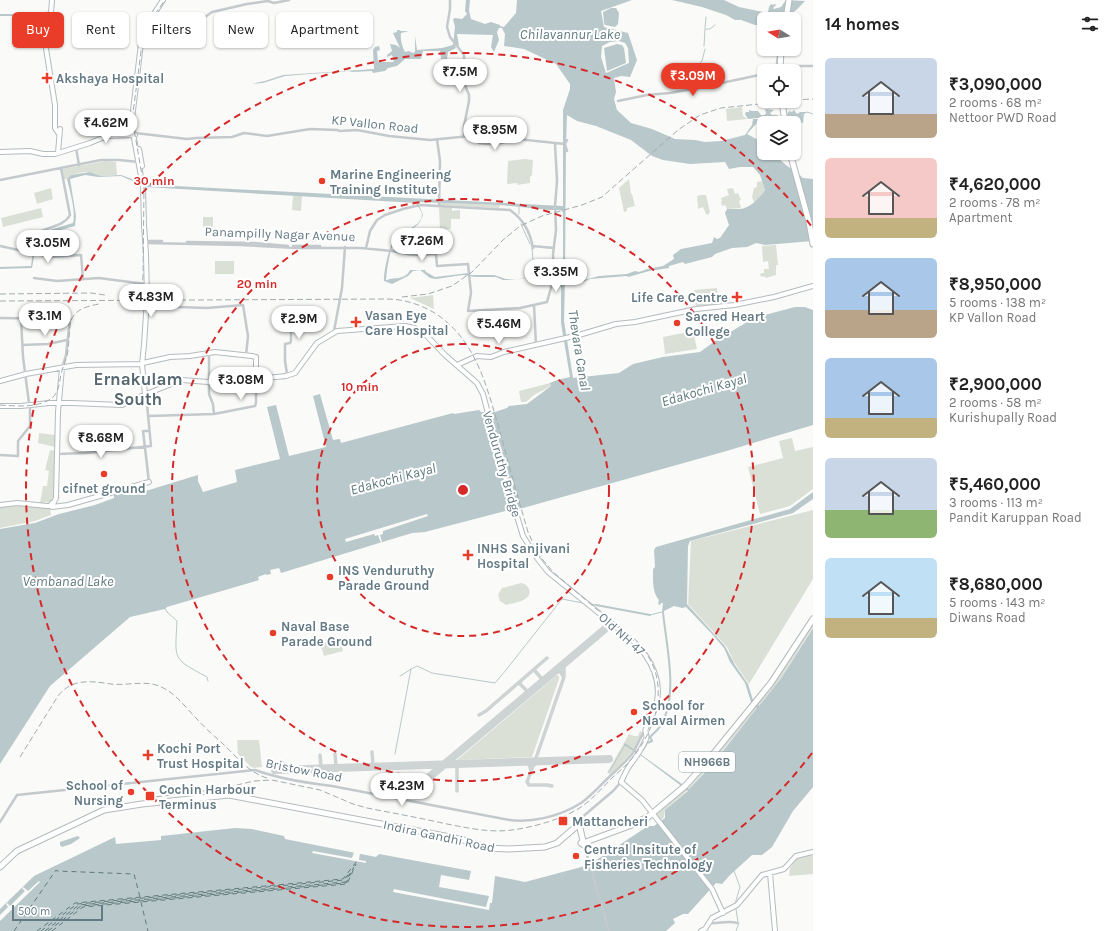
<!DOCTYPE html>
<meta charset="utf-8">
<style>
body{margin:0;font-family:Karla,sans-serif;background:#f2f2f2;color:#222;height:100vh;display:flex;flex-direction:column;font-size:15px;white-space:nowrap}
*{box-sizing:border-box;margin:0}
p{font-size:13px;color:#767676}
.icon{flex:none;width:22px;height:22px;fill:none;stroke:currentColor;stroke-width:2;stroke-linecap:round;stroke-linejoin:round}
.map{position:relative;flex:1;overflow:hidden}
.panel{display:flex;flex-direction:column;background:#fff;width:300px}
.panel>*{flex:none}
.hud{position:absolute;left:12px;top:12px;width:380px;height:36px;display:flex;gap:8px}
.needle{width:26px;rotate:281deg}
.controls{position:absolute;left:757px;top:12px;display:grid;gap:8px}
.controls a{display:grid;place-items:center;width:44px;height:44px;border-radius:6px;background:#fff;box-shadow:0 1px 3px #0004;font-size:20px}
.scale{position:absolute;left:12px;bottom:10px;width:91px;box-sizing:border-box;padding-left:4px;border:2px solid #647a84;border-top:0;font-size:11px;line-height:14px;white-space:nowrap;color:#647a84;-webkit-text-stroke:3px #fff;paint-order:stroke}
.price{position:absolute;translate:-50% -34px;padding:0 9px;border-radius:14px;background:#fff;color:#222;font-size:13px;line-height:26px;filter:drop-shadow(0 1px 2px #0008)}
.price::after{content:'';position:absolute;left:50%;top:24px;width:12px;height:9px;margin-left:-6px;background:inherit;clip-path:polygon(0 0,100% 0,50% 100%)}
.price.current{background:#e93c29;color:#fff}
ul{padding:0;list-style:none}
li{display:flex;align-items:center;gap:12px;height:100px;padding:0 12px}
li span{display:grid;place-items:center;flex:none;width:112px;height:80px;border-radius:6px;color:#555}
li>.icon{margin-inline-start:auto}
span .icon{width:48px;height:48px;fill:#fffc;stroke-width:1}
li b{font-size:17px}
h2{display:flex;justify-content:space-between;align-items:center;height:48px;padding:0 12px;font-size:17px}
.pill{padding:0 14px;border-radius:6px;background:#fff;box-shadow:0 1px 3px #0004;font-size:14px;line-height:36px}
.pill.current{background:#e93c29;color:#fff}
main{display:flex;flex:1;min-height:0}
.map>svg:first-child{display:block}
.green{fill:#dbe0d7}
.water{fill:#b9c8ca;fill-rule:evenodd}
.pier{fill:#fafaf8}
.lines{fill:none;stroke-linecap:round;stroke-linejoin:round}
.stream{stroke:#b9c8ca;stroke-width:1}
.canal{stroke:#b9c8ca;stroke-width:2}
.ferry{stroke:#5f797d;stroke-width:1;stroke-dasharray:5 4;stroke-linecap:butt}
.taxiway{stroke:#ced3d4;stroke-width:3.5}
.runway{stroke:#ced3d4;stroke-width:8}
.major-casing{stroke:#b4bbbe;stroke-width:6}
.highway-casing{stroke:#b4babd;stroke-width:7}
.minor{stroke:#c3c9cc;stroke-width:2.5}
.major{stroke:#fff;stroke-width:4}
.highway{stroke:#fff;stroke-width:5}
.rail{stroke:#a2acb0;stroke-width:1;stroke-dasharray:6 3;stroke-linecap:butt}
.major-bridge-casing{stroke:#b4bbbe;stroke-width:6;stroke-linecap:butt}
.highway-bridge-casing{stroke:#b4babd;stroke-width:7;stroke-linecap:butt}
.major-bridge{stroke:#fff;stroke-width:4}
.highway-bridge{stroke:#fff;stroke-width:5}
.ring{fill:none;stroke:#d62828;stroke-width:2;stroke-dasharray:7 5}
.poi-dot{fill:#e93c29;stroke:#fff;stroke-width:1.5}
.labels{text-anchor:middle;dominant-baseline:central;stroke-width:4;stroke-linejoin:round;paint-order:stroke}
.shield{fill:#fff;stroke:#92a2a9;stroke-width:1}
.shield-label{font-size:12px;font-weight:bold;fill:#647a84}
.poi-label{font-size:13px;font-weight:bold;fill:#647a84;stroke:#fff;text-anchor:start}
.street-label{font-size:13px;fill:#647a84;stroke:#fff}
.water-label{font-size:14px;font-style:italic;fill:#5f797d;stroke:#fff}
.district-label{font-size:17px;font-weight:bold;fill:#56676f;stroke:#fff}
.centre{fill:#d62828;stroke:#fff;stroke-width:2}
.ring-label{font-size:12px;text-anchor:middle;font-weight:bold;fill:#d62828;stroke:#fff;stroke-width:4;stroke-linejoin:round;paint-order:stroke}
</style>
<main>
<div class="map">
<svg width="813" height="931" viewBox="0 0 813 931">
<rect width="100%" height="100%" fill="#fafaf8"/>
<path class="green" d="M742,107L743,116L747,119L727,121L726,109Z
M525,159L533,160L532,175L530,177V183L517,185V183L507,184L508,161Z
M106,161L116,162L117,175L101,176L90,172H84L71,175L67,179H64L62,169Z
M629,179L631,194H632L635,206L627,208V211L624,212L619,188Z
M762,181L765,190L758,200L754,202L752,197L754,188L757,187V182Z
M51,188L53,199L37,204L34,193Z
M733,188L735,194L738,193L741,200L739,201L741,208L727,209L725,205L722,206L721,202L722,201L721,198L729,195L727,189Z
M701,195H706L710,212L708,215L706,214L703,207L698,209L697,196Z
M293,196H302L301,211L292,210Z
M440,203H446L500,205L499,208L440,205Z
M439,207L452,208V211L460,210V219H451V229L440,230Z
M41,208L43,217L3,227L1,218Z
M203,217H213V227H203Z
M776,245L778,265H776V275L766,278V277L760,276L761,273H764V269H769L768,261L763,262L762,246Z
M215,261H234V274H215Z
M717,288L718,305L696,307L694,290Z
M433,295L434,309L410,298Z
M693,331L697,349L665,354L663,337Z
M550,383L551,386L534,395L526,402H521L519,391Z
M39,433L55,435V447L38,443Z
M792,438L795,451L813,447V489L790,506L760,514L748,467L783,458L779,441Z
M50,450L56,451L55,496L49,502L40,503L43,486H47L49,471L45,470Z
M16,505L50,509L51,515L35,521L0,528V507Z
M813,510V579L749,684L734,662L727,647L688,604L691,541Z
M521,583C525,584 527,585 529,589C533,601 514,603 506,605L500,601L498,595L502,588Z
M813,620V627L782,677L747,721L711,765L684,794L665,810L664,817L661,821L657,816V813L680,792L756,702Z
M339,637L343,651L324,656L320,643Z
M557,675L559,676V679L532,757L457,760Z
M640,731L642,732C635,751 625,761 610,774L607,773L629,734L634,736H638Z
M237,740H259L262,767L254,768L251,767L238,754Z
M813,852V874L789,876L790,868L799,855Z"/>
<path class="water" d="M466,0H470L469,11L471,19L485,24L491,22L500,25V26L504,27L516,13L517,0H632L601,11L604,27L628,33L637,60L630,77L621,76L614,78L616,92L614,99L617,110L631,123L652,129L675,139L695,140L705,142L721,141L745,135L752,125L753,119H758L756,124L747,134L764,143V153H776C782,166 795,169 803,178L813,179V241L765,245L756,243L747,247L732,248L715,254L712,257L685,264L683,262L669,266V268L656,270H653L628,277L627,276L590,279L583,282H565L564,321L573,378L619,373L633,364L663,357L700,352L715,341L754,318L795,307H805L813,310V425L723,452L523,508L513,509L425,532L412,533L281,573L279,568L270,570L271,574L266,575V574L258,577L259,580L167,607L165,609L130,617L50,686L0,764V529L35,523L59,514L95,505L114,498V494L140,487L142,491L149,490L198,475V481L203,492L237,482L235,470L280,459L267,407L276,405L289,456L326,447L313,396L320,394L333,440L340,439L341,443L453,413L454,414L479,410L481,412H495L507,408L509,406L527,404L551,386L550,383L557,380L570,377L561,323V287L544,276H532L517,280H503L496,277H475L463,275L436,279L430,278L420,270L413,271L408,276L392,284L384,281C383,273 390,242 396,236C403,230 422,227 422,214C421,210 418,206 416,203L146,187L121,176L98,177L85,175L70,179L76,216L75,226L53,232L40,238L35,251L32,268L0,269V267L31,266C35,232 42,232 73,223C76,212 70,191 67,179L71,175L90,172L101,176L121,175L146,184L156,185L563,206V110L570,89V84L556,64L524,49L504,46L505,34L502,28H499L497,32L499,40L494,52L491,47L493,35L457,34L459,46L456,45L455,46L456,48L448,52L447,59H441L440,51H423L421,59H405L397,66L388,68L385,71L373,73L372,71L352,72L349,71L285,76L263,83L251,84L265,81L283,75L374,69L373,50L375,47L379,46L380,50L377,51L378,62H393L394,61L392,55L387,57V55L392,51L390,44L396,45L400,48L393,33L397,32V30H399L401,31H409L401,33C400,39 402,47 405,52L409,51L413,53L415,52V36L417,50L442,48L453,45L455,27L453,19L455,18L462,19L467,14L465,11ZM619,41L625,43L628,48L629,63L606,73L601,57L602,46L610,42ZM567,115L577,121L596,126L631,140L652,156L663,160L690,164L725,162L729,169L740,167H753L760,175L765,190C759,199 748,210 737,209C733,209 731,209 727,209L725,213L729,225L720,238L717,239L714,237L712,243L681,249L673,255L674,259L663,266L647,269L639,272L635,271L627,274L599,276L584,280L565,281L566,145ZM418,202L500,205L550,210H561L563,212V266L561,285L544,275L529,276L517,280L506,279L494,275H470L469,273L435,277L426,272L425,270H410C405,280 396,277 387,280H386C387,269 390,244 398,237C409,227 417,232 423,215Z
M672,0H724L739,7L767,13L768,12L769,7L771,4L773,5L775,4L776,5L773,8L774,9L781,7L786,0L805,1C789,18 787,19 764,19V25H755L741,20H735L726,15L702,7Z
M611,8H616L619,13L618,24L615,27L605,25L604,23L603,12Z
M617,44L622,45L624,48L626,63L607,71L604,48Z
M765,109L774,110L770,113L772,115H776V116L748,119L745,114L746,112H749V110L752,111H758L761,115H764L766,114Z
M794,110L797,114L800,112H808L804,114L803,123L789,119L787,114L789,111L792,112Z
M813,492V499L793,513L690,541L688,546L687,604L725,646L735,665L748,684L753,700L759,706L782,677L813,628V787L793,811L772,847L762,855H752L730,875L722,884L716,883L688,914H683L673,919L675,923L666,931H0V909L34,876L115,837L116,844L161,840V836L235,828L252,829L284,836L285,839L290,840L376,857L379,854L471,871L469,880L441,875L439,887L489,896L486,907L394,889L393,892L489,910L490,903H492L495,876L525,882L589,865L648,826H654L665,818V810L688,791L643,757L624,745L625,743L689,789L712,765L757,708L751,702L745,683L730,662L724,648L712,634L686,607L682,608L674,606L662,612L663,603H661L660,605L658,604L659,600C652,592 653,580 653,569L655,567L654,550L656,547L790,509Z
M78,836L80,838L71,844L62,847L60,845V842Z"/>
<path class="pier" d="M427,514L428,516L383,531V534L380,535L382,542L381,543L378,535L375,536L374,534L346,542L345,539Z
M313,851L352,858L354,852L360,853L359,860L366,861V863L312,853Z
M39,881L40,882L0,921V915L8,907L6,904L7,903L10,906L25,891L22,888L23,887L28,891Z"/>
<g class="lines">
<path class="stream" d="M705,28L706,17
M704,46L705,29H710L715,25
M700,63L702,61L705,49
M690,67L698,64
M807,112L813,114
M775,115L778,116
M519,207V214
M521,224L530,244
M532,248L534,272
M590,604L596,605
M165,608L167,612L177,621C175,661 172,658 207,677L208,681
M650,615L662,612
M400,676L413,668L417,666L432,673L495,683L506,670L562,599L583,603
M395,754L411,669
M609,772L625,745
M734,871L740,887L735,904
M736,909L738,922
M736,931L739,923"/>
<path class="canal" d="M53,9L54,0
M0,15H31L52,12
M596,605L650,615
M643,750L647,743L652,741L650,737C654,733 658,730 661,725C679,695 666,645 663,612"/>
<path class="ferry" d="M141,902L148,931
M14,931L56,870L57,871L134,874L140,897
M37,931L75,903L343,879L357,861
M41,931L77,904L344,880L350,872
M45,931L79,905L345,882L354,867
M48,931L81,906L346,883L351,873
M52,931L83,907L347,884L356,864"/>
<path class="taxiway" d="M535,668V671L542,679L545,680
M554,673L560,671L563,676
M521,681L520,684L527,691L530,692
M479,715L486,711L547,658
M372,752L373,765L375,767
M335,754L336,766L338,768
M320,755L321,767L323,769
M528,762L531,770
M281,770L277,765L280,762L283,763L286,770
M552,786L547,785H529L527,782L533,766L538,762L536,761V758L564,677V665L568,661
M457,791V768L460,764"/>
<path class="runway" d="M275,770L609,759
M408,795L605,629"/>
<defs>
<path id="major" d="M52,0L51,13L53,30L44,36L55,105V128L59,134
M139,149L142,166
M0,152L30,151L43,154H55L90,143L107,136L135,135
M58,153L60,129
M146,254L144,225L143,187L133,133L132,119L142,35L146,26L163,0
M144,345L142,364L145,395
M143,363L170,357L190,356L215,352L252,356L256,357V380
M457,365L477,356L491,357L504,352L579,335L616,324L635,322L696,309L734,305L774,297L813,286
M0,381L26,374L76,365L142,364
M0,406H21L49,403H71L122,405L146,394L182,380L208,382L237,381L286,376L295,373L317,343L337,331L405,326L415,328L424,333L445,355L477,383L483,394L501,464L523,536L537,558L548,572L631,639C651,657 665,684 654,711C652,717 648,722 646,728C644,732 648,735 646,739C642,750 634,759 628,768C625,773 623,778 621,782L642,800L712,889L723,913
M53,504L56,498L58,412L62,368
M0,505L17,503L47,506H50L52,503
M50,506L52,507L68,505L149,482
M770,873L775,931
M701,931L705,929L712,918L737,905L762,875L784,869L796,856L813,852"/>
<path id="highway" d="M786,19L789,0
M790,153L809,222L813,244
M579,824L583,841L581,843L584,845L586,842L629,826L648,817L685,786L705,764L771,683L813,619
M0,867L17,851L104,810L142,804L229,795L450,837L468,841L486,848L509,849L545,847L557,843L579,824"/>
</defs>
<use href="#major" class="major-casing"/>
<use href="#highway" class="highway-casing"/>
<path class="minor" d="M450,0V9L447,27L450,37L464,55L465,85L469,95V101L464,126V136
M146,30L191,19L205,17L212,12L247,4L268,1L274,3L289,0
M777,62L779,51
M777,69V62L778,64
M771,71L786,66H813
M618,101L647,95L670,93L698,88L764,74
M135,133L187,139L196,138L232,137L244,133L267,136L310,129L337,130L340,131L357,130L389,136L430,140L470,136L479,143L487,144L501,143L517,139L565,144
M437,139L440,161L439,206
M76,148L79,165
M567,151L565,144L567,140
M0,180L101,160H119L139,162
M146,241H162
M187,242L253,243L288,246
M146,243L241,245L297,248H361L392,251L413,255L436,254L437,266L468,264L471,293L468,311L520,308L547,302L554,277L553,254L556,230L555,206L557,181L555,144
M0,246L50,257L81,255L83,279
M293,246H320
M532,246L554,248
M366,248L370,231L377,220L385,215L403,209L420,205L510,210C524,220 530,232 533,248
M402,251L412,253V254
M31,253L29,250C32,222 60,233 70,215L61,168
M34,278L57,281L99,278L145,284
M146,304L178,307L207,308L243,305L248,336L246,355
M534,305L536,345
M0,318L70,319L66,355L62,368
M21,318L23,357L29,403
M334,331L342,288L345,247
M23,345L48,344L67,340
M209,353V394L213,404L214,414
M287,374L285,361V344L290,343L291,341V322
M149,416L214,414L255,406L256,403V380
M57,454L86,453L151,446L146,394
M0,455L18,456V441L30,426V405
M149,482L143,431H149
M0,822L17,795L255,770C280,779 306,783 332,786L504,819C529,824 559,817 581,803C591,796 599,787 608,778C616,770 625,763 632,754C637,747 640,737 645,730
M579,824L580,819L613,791L621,782
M584,845L609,931
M709,923C718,924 729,920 737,923"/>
<use href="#major" class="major"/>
<use href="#highway" class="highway"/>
<path class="rail" d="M794,100L813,99
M0,294L91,293L105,295
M402,297L428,294L452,286L472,272L503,240L520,226L542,216L582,205L602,197L678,130L700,115L721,108L788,101
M125,299C135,295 141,289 143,278L144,187L134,129L133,113L143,36L150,21L165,0
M0,301L387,299C403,299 419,304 433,312C478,339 488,392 502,439C510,470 519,501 528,532L538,554L553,572L641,647C672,681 657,730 629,762C624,768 617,773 612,778C601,789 591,801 578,809C559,820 534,827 512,830C490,833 468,828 447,824C420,818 393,813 367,808L353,804L320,790L272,780L254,781L220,789L154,797
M0,405C15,406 35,408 49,400C59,394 59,385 61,374C63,366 67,359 68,350C71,322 65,310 99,304
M20,757L58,696C72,678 91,681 111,684C127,686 144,680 159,686C175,692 185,707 196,718C204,727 213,735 222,743C236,756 249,773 267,778"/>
<defs>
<path id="major-bridge" d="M144,345L147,299L146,254"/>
<path id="highway-bridge" d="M780,71L781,49
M782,101L785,123"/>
</defs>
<use href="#major-bridge" class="major-bridge-casing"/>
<use href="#highway-bridge" class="highway-bridge-casing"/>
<use href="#major-bridge" class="major-bridge"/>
<use href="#highway-bridge" class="highway-bridge"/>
</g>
<g class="ring">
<circle cx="463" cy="490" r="146"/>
<circle cx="463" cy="490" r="291"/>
<path d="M812 753A437 437 0 1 1 812 227"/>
</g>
<g class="poi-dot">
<path d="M45 72h4v4h4v4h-4v4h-4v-4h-4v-4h4z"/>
<circle cx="322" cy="181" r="4"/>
<path d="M735 291h4v4h4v4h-4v4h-4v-4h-4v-4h4z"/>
<path d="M354 316h4v4h4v4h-4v4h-4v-4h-4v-4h4z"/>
<circle cx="677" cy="323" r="4"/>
<circle cx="104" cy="474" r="4"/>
<path d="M466 549h4v4h4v4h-4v4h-4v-4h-4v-4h4z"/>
<circle cx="330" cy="577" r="4"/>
<circle cx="273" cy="633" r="4"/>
<circle cx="634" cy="712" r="4"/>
<path d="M146 749h4v4h4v4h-4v4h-4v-4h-4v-4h4z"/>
<circle cx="131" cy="792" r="4"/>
<rect x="145" y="791" width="10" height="10" rx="2"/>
<rect x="558" y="816" width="10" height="10" rx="2"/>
<circle cx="576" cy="856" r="4"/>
</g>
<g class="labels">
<rect class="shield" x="679" y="752" width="56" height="20" rx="3"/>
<g class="shield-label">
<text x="707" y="762">NH966B</text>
</g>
<g class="poi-label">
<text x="56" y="78">Akshaya Hospital</text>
<text x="330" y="174">Marine Engineering<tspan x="330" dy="15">Training Institute</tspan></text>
<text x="728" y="297" text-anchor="end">Life Care Centre</text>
<text x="365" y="315">Vasan Eye<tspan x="365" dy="15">Care Hospital</tspan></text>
<text x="685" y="316">Sacred Heart<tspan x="685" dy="15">College</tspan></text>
<text x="104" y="488" text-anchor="middle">cifnet ground</text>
<text x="477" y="548">INHS Sanjivani<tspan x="477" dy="15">Hospital</tspan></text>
<text x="338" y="570">INS Venduruthy<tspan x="338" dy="15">Parade Ground</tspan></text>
<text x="281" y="626">Naval Base<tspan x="281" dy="15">Parade Ground</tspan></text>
<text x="642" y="705">School for<tspan x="642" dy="15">Naval Airmen</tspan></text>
<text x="157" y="748">Kochi Port<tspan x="157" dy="15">Trust Hospital</tspan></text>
<text x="123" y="785" text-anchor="end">School of<tspan x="123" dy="15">Nursing</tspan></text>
<text x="159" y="789">Cochin Harbour<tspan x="159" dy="15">Terminus</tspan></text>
<text x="572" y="821">Mattancheri</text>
<text x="584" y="849">Central Insitute of<tspan x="584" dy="15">Fisheries Technology</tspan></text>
</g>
<g class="street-label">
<text transform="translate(375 124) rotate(6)">KP Vallon Road</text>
<text transform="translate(280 234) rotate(2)">Panampilly Nagar Avenue</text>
<text transform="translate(502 464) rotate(74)">Venduruthy Bridge</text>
<text transform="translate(622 634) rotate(42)">Old NH 47</text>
<text transform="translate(304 770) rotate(11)">Bristow Road</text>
<text transform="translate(439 836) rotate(12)">Indira Gandhi Road</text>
</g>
<g class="water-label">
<text x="570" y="34">Chilavannur Lake</text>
<text transform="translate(579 350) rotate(81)">Thevara Canal</text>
<text transform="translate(704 390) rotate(-16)">Edakochi Kayal</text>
<text transform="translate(393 479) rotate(-15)">Edakochi Kayal</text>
<text x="68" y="581">Vembanad Lake</text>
</g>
<g class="district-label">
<text x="138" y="379">Ernakulam<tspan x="138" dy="20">South</tspan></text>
</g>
</g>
<circle cx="463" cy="490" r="6" class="centre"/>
<g class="ring-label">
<text x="154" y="185">30 min</text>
<text x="257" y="288">20 min</text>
<text x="360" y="391">10 min</text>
</g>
</svg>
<div class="controls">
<a><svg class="needle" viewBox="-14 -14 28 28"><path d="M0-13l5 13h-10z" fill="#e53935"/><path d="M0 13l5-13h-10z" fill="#767676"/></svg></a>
<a><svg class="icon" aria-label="locate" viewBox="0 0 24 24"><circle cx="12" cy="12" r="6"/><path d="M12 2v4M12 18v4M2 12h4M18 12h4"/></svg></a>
<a><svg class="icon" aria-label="layers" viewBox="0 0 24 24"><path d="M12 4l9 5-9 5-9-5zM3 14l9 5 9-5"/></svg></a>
</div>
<div class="scale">500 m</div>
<b class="price" style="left:460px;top:93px">₹7.5M</b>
<b class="price current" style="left:693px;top:97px">₹3.09M</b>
<b class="price" style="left:106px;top:144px">₹4.62M</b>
<b class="price" style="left:495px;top:151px">₹8.95M</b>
<b class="price" style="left:422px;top:262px">₹7.26M</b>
<b class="price" style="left:48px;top:264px">₹3.05M</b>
<b class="price" style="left:556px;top:293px">₹3.35M</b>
<b class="price" style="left:151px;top:318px">₹4.83M</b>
<b class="price" style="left:45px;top:337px">₹3.1M</b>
<b class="price" style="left:299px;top:340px">₹2.9M</b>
<b class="price" style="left:499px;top:345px">₹5.46M</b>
<b class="price" style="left:241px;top:401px">₹3.08M</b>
<b class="price" style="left:101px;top:459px">₹8.68M</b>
<b class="price" style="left:402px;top:807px">₹4.23M</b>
<div class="hud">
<a class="pill current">Buy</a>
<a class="pill">Rent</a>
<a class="pill">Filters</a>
<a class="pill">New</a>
<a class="pill">Apartment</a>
</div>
</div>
<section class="panel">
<h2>14 homes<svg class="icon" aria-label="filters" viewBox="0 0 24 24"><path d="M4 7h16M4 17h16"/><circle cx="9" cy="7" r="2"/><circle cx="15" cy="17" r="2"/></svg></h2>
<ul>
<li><span style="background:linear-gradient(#c9d6e8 70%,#b9a48a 0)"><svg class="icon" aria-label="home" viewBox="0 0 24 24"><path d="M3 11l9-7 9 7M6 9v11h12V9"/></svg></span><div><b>₹3,090,000</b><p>2 rooms · 68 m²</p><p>Nettoor PWD Road</p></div></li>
<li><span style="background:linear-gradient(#f6c9c9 75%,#c2b280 0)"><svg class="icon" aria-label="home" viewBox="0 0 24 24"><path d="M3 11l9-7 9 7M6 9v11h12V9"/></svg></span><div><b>₹4,620,000</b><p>2 rooms · 78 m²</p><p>Apartment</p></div></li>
<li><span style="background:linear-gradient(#a9c7e8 65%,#b9a48a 0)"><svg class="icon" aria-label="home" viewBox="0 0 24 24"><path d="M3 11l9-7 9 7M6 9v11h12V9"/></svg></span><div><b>₹8,950,000</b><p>5 rooms · 138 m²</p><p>KP Vallon Road</p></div></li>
<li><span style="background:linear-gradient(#a9c7e8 75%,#c2b280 0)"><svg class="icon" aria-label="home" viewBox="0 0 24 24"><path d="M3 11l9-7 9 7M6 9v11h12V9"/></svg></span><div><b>₹2,900,000</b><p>2 rooms · 58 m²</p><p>Kurishupally Road</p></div></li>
<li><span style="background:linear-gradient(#c9d6e8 65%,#8fb573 0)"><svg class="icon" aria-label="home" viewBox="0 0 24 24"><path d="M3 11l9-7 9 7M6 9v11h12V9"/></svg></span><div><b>₹5,460,000</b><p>3 rooms · 113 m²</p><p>Pandit Karuppan Road</p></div></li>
<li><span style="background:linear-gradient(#bfe0f5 75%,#c2b280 0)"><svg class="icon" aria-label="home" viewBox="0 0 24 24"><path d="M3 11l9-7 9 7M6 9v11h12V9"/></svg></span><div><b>₹8,680,000</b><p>5 rooms · 143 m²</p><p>Diwans Road</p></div></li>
</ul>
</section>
</main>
